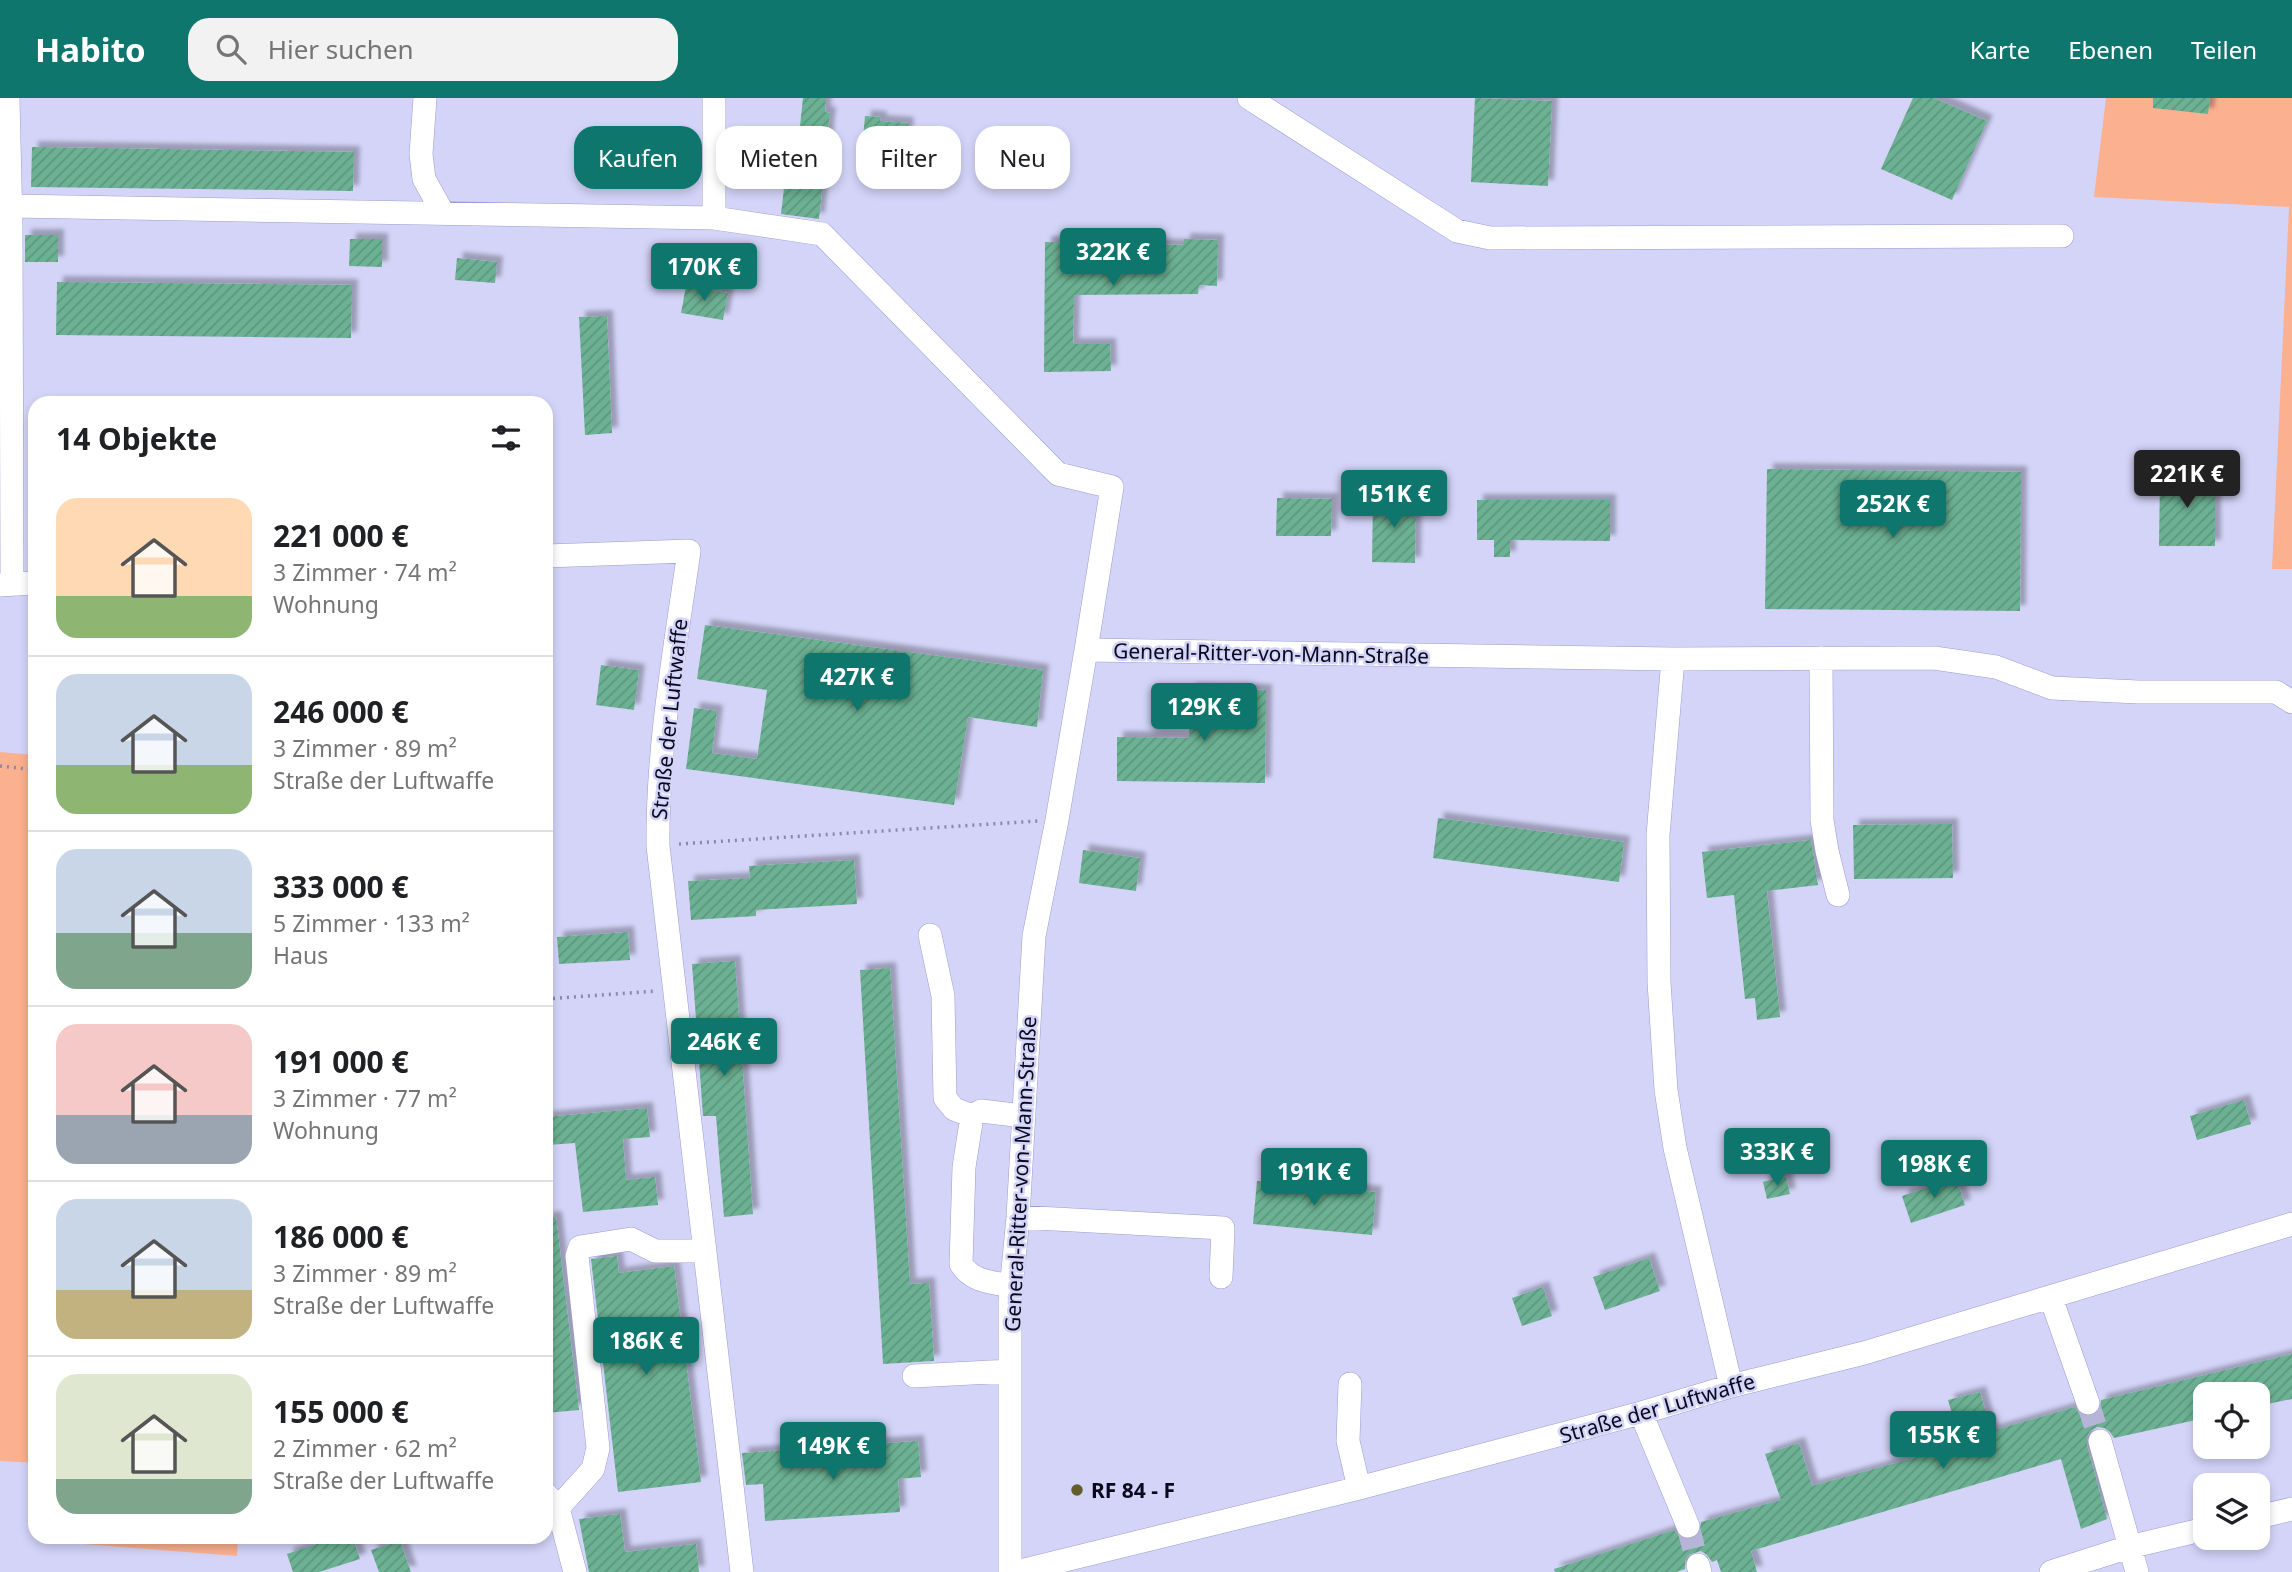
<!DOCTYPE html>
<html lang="de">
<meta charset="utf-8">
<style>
body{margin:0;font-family:"Noto Sans",sans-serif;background:#f2f2f2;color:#202124;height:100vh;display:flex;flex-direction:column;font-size:26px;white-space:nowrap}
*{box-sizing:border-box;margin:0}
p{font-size:23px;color:#757577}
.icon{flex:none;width:38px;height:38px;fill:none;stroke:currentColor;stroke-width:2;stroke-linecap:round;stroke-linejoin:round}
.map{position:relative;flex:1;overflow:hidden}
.panel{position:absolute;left:28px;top:298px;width:525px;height:1148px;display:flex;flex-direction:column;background:#fff;border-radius:21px;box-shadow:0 4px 10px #0003}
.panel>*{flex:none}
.guide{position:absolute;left:574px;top:28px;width:665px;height:63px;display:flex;gap:14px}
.controls{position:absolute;left:2193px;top:1284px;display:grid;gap:14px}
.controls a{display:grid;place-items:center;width:77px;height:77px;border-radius:14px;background:#fff;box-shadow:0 4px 10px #0003;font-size:35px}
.price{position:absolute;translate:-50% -60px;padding:0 16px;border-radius:7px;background:#0f766e;color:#fff;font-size:23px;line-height:46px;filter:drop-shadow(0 2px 4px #0008)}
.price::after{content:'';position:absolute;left:50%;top:42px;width:21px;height:16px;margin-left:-10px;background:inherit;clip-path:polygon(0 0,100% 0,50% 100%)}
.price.selected{background:#222;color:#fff}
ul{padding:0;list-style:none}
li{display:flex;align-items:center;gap:21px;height:175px;padding:0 28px}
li+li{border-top:2px solid #e0e0e0}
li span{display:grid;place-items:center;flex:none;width:196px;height:140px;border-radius:21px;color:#555}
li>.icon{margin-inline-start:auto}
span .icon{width:84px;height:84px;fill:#fffc;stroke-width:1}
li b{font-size:30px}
h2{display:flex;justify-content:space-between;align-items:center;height:84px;padding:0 28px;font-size:30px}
.pill{padding:0 24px;border-radius:21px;background:#fff;box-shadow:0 4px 10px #0003;font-size:24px;line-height:63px}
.pill.selected{background:#0f766e;color:#fff}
header{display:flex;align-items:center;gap:42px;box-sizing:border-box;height:98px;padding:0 35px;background:#0f766e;color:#fff}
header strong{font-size:33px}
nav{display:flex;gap:38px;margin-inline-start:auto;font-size:24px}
.search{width:490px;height:63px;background:#f2f2f2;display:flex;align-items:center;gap:18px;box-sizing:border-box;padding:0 24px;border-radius:21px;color:#757577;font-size:26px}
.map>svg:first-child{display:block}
.green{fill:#fbb08f}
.building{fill:url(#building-hatch);filter:url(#shadow)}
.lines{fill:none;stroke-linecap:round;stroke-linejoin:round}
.minor-tunnel{stroke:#b6b5d8;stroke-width:23;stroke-dasharray:23 11;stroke-linecap:butt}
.minor-casing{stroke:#9b9bd4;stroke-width:24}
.path{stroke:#8989a7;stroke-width:3.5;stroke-dasharray:2 5;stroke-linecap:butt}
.minor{stroke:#fff;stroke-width:23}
.poi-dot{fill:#625e2b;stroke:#d4d4f9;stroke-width:2.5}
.labels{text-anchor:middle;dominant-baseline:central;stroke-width:5;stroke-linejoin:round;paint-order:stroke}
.street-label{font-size:21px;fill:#0a081c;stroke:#d4d4f9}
.poi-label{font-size:21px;font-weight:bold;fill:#0a081c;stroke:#d4d4f9;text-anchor:start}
</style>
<header>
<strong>Habito</strong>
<div class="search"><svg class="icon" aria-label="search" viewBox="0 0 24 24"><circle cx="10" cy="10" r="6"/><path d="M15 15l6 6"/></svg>Hier suchen</div>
<nav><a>Karte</a><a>Ebenen</a><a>Teilen</a></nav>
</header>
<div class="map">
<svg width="2292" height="1474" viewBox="0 0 2292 1474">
<defs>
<pattern id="building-hatch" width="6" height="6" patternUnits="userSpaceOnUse" patternTransform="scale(1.75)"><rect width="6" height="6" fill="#6cb193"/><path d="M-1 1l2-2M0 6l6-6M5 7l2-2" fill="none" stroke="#5c977e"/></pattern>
<filter id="shadow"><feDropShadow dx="6" dy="-6" stdDeviation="2" flood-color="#0004"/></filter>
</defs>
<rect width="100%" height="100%" fill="#d4d4f9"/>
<path class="green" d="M2106,0H2292V471H2272L2289,109L2094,99Z
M0,654L35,657V1365L0,1363Z
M71,1438L238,1439L237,1458L71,1445Z"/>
<path class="building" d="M803,0H826L825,14L830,15L819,121L781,116L787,64L796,65Z
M1475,0L1552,3L1548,88L1471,84Z
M1913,0H1934L1987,23L1952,102L1881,71Z
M2153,0H2210L2208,16L2153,10Z
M865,18L881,19L880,23L908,25L906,44L863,41Z
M32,49L354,54L353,93L31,89Z
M25,137H58V164H25Z
M350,141H382V169L349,168Z
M1184,141L1218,142L1217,188L1199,187L1198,196L1074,197L1073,246H1110L1111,273L1044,274L1045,144L1184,147Z
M457,160L497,164L495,185L455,182Z
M57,184L352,187L351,240L56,237Z
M686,188L728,195L723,222L681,215Z
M607,218L612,335L585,337L579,219Z
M1767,371L2021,374L2020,513L1765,511Z
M2160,376H2215V448H2159Z
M1277,400L1332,401L1331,438H1276Z
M1373,400L1416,401L1415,465L1372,464Z
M1477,402H1610V443L1510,442V459H1494V442H1477Z
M705,527L1043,572L1037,629L968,619L954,707L686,671L694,610L717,613L712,655L757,661L767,592L697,581Z
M601,567L639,572L634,612L596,607Z
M1190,591L1266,592L1265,685L1117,683V639L1189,640Z
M1438,720L1624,744L1619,784L1433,760Z
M1952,726L1953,780L1854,781L1853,727Z
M1811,742L1818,787L1767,793L1780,919L1757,922L1755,900L1745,901L1734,797L1707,800L1702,754Z
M1083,752L1140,760L1136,793L1079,785Z
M854,762L857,806L756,812V818L691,822L688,783L750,780L749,768Z
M628,834L630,862L559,866L557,839Z
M735,863L753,1116L724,1119L716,1018H703L692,866Z
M890,870L910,1186L929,1185L934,1263L883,1266L860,872Z
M2244,1002L2251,1026L2197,1042L2190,1018Z
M647,1010L650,1039L623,1041L626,1082L655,1079L658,1107L583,1114L575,1045L548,1047L546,1019Z
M1786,1078L1790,1096L1767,1101L1763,1084Z
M1956,1080L1965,1107L1911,1125L1902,1098Z
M1257,1083L1376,1094L1372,1137L1253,1126Z
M556,1119L579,1312L546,1315V1120Z
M617,1158L619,1175L674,1168L701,1384L618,1394L591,1161Z
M1649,1160L1660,1193L1605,1212L1593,1179Z
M1543,1189L1552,1218L1522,1228L1512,1200Z
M2292,1256V1301L2258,1308V1297H2205V1320L2114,1340L2110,1334L2104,1330L2097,1329L2090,1333L2087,1339V1347L2107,1421L2081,1431L2061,1361L1751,1453L1757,1474H1721L1717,1462L1712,1464L1707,1457L1701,1453L1688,1457L1685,1463V1471L1676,1474H1555L1554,1471L1674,1432L1680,1439L1693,1441L1699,1436L1701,1424L1781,1402L1765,1356L1799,1345L1812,1388L1961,1347L1948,1302L1980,1294L1991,1333L2075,1309L2079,1316L2092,1318L2099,1314L2101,1302Z
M918,1343L921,1379L898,1381L900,1414L765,1423L763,1386L746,1387L742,1355L788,1352L789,1363L871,1358L870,1346Z
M620,1416L625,1454L696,1446L699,1474H589L579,1421Z
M340,1438H352L360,1461L319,1474H293L287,1456Z
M400,1443L411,1474H379L371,1452Z"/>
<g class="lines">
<path class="minor-tunnel" d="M2088,1305L2100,1343
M1688,1428L1698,1467"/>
<defs>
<path id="minor" d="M8,0L11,127L12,486
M425,0L421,56L424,81L443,115
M714,0V120L822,136L1058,376L1112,389L1086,552
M1249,0L1457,133L1490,140L2062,138
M11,108L714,120
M546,458L689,453C675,551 657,649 658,748L742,1474
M0,487L35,485
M1821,560L1822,722L1827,753L1838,797
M1673,561L1658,737L1659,884L1666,992L1675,1050L1731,1288
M930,837L943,898L945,1000L954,1011L972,1018
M1018,1119L1223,1130L1221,1179
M1011,1188C992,1184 972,1184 961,1166L964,1069L972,1018L981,1013L1024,1018
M2051,1200L2088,1305
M914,1278L1010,1273
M1350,1286L1348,1343L1359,1390
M1641,1315L1688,1428
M2100,1343L2137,1474
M546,1396L558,1410L575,1474
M558,1410L593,1371L598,1350L577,1158L580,1149L631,1141L655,1153H705
M2258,1419L2292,1411
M1698,1467L1700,1474
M1010,1474V1203L1018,1119L1034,838L1057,722L1086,552L1673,561L1934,560L1996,569L2052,590L2138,594H2276L2292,604
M1016,1474L1359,1390L1641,1315L1731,1288L1864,1255L2292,1126
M2051,1474L2129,1449L2205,1431"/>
</defs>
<use href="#minor" class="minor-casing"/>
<path class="path" d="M0,668L35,672
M679,746L1038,723
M546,901L656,893"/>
<use href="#minor" class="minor"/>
</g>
<circle class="poi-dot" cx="1077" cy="1392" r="7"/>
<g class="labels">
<g class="street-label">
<text transform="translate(1271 555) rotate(1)">General-Ritter-von-Mann-Straße</text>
<text transform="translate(669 621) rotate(-84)">Straße der Luftwaffe</text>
<text transform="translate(1020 1076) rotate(-87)">General-Ritter-von-Mann-Straße</text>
<text transform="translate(1657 1310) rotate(-16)">Straße der Luftwaffe</text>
</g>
<g class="poi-label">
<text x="1091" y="1392">RF 84 - F</text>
</g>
</g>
</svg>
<div class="controls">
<a><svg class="icon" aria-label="locate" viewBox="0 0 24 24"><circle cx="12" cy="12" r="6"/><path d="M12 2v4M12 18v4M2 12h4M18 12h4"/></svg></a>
<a><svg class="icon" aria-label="layers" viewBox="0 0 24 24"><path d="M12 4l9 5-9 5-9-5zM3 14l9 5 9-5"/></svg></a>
</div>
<b class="price" style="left:1113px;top:190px">322K €</b>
<b class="price" style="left:704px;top:205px">170K €</b>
<b class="price selected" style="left:2187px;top:412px">221K €</b>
<b class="price" style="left:1394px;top:432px">151K €</b>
<b class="price" style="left:1893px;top:442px">252K €</b>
<b class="price" style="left:857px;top:615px">427K €</b>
<b class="price" style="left:1204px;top:645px">129K €</b>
<b class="price" style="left:724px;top:980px">246K €</b>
<b class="price" style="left:1777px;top:1090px">333K €</b>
<b class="price" style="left:1934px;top:1102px">198K €</b>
<b class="price" style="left:1314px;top:1110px">191K €</b>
<b class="price" style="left:646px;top:1279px">186K €</b>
<b class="price" style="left:1943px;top:1373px">155K €</b>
<b class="price" style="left:833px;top:1384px">149K €</b>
<div class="guide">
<a class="pill selected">Kaufen</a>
<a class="pill">Mieten</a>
<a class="pill">Filter</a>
<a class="pill">Neu</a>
</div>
<section class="panel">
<h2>14 Objekte<svg class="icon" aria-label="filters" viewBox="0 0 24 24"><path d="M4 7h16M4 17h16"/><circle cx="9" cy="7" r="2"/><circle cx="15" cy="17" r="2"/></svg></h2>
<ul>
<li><span style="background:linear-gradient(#ffd9b3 70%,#8fb573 0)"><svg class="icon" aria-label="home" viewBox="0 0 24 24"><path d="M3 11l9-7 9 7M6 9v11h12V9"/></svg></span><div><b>221 000 €</b><p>3 Zimmer · 74 m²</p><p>Wohnung</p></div></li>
<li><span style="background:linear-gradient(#c9d6e8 65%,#8fb573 0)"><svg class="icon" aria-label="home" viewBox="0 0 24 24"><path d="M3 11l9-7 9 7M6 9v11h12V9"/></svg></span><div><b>246 000 €</b><p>3 Zimmer · 89 m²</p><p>Straße der Luftwaffe</p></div></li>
<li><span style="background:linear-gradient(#c9d6e8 60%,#7fa58c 0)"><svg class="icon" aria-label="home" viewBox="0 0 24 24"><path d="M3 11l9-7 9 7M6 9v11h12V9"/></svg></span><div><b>333 000 €</b><p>5 Zimmer · 133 m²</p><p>Haus</p></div></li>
<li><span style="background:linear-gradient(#f6c9c9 65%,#9aa5b1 0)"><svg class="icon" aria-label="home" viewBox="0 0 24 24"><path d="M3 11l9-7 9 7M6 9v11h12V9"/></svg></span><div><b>191 000 €</b><p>3 Zimmer · 77 m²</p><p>Wohnung</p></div></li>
<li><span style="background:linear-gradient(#c9d6e8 65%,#c2b280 0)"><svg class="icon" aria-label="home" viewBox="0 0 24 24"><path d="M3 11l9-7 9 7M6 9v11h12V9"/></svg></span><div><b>186 000 €</b><p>3 Zimmer · 89 m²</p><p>Straße der Luftwaffe</p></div></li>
<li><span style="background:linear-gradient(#dfe7d0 75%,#7fa58c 0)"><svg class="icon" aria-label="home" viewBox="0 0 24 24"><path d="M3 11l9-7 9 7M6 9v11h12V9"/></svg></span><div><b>155 000 €</b><p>2 Zimmer · 62 m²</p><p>Straße der Luftwaffe</p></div></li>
</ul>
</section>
</div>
